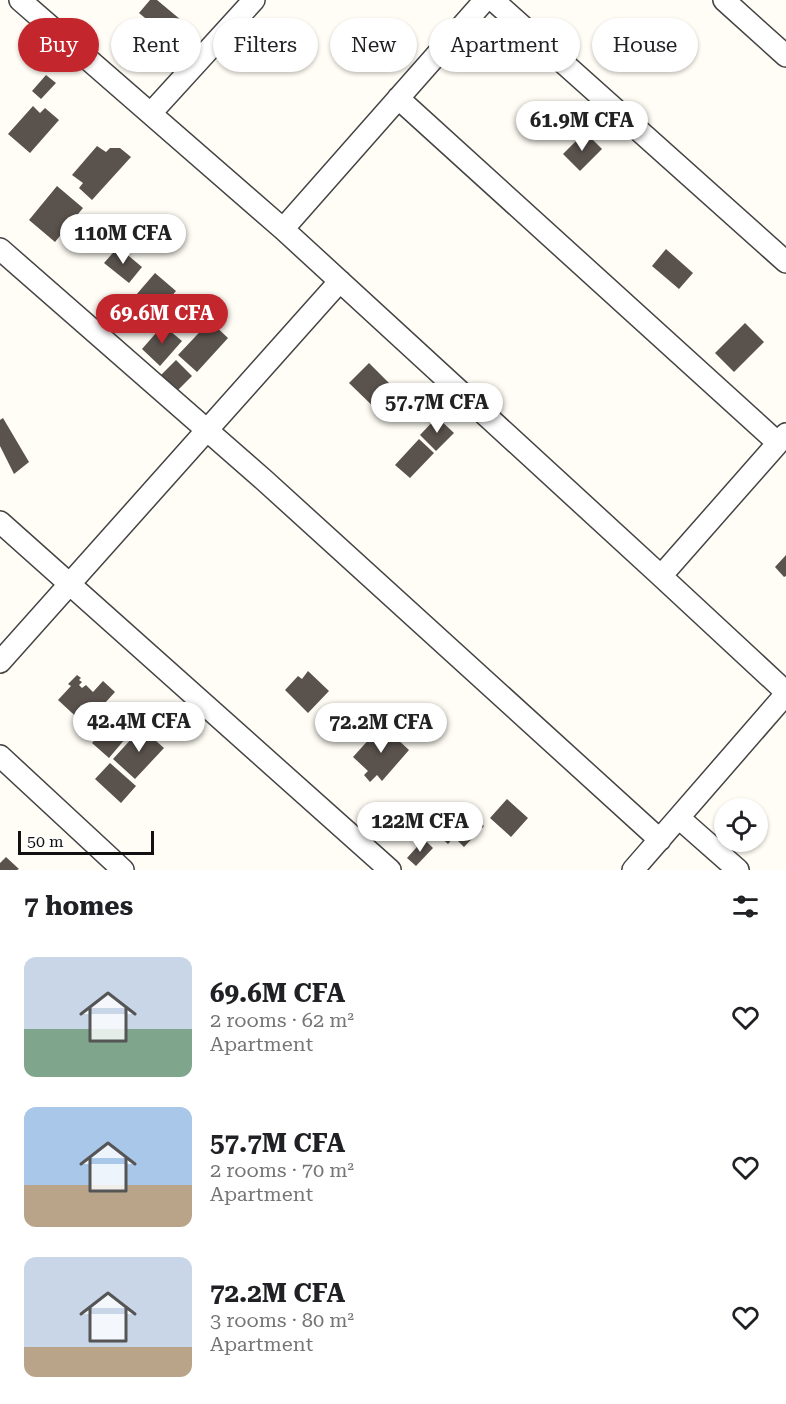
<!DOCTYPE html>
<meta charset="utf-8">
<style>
body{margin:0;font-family:"Roboto Serif",serif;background:#f2f2f2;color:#202124;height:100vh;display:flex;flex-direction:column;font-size:22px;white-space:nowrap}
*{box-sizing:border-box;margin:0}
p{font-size:20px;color:#757577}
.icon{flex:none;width:33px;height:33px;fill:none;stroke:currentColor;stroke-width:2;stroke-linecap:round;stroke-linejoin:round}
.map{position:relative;height:870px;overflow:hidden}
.sheet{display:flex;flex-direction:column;background:#fff;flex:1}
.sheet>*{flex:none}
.guide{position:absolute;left:18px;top:18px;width:750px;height:54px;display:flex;gap:12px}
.fabs{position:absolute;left:714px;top:798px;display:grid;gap:12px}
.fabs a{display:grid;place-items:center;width:54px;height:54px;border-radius:50%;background:#fff;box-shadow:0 2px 4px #0004;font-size:30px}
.scale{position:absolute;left:18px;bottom:15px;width:136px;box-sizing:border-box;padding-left:6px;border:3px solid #111;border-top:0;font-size:16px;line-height:21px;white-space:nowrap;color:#111;-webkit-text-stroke:4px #fff;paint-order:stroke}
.price{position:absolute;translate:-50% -51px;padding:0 14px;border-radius:21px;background:#fff;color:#222;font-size:20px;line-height:39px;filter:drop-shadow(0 2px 3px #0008)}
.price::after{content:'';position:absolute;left:50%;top:36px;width:18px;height:14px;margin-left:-9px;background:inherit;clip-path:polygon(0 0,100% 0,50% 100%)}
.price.selected{background:#c4262e;color:#fff}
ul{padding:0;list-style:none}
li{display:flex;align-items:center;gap:18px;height:150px;padding:0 24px}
li span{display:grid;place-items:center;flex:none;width:168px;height:120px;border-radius:12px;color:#555}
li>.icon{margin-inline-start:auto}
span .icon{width:72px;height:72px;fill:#fffc;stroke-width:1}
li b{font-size:26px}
h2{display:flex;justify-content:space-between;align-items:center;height:72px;padding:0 24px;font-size:26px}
.tag{padding:0 21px;border-radius:27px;background:#fff;box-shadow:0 2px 4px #0004;font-size:21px;line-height:54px}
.tag.selected{background:#c4262e;color:#fff}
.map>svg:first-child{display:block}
.building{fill:#5a524d}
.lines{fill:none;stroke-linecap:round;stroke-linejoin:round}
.minor-casing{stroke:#444;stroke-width:24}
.minor{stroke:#fff;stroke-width:21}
</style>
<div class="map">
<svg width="786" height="870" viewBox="0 0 786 870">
<rect width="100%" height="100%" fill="#fffdf5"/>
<path class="building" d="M150,0H157L181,20L167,36L139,13Z
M138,18L168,45L152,63L122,37Z
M46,75L56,83L41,99L32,91Z
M33,106L40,113L45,108L59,120L30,153L8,134Z
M585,132L602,149L580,171L563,154Z
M97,146L106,152L110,148H120L131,157L92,200L79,188L83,183L72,175Z
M57,186L83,208L55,242L29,220Z
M118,247L142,267L129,283L104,263Z
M666,249L693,273L679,289L652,266Z
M155,273L176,291L157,313L136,295Z
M210,321L228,338L197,372L178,355Z
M745,323L764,342L734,372L715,353Z
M163,325L182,341L160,366L142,349Z
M176,360L192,376L175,393L159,377Z
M369,363L404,398L385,418L349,383Z
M437,417L454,433L436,451L420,435Z
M3,418L29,462L14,474L0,446V420Z
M419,439L434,453L410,478L395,465Z
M786,555V576L784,577L775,567Z
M308,671L329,691L308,713L285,690L298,676L302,679Z
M77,675L81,678L79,680L82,682L79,685L82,688L86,685L93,692L103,681L115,692L85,725L58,700L71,686L68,684Z
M109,724L125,739L109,758L92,743Z
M382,725L409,750L382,781L377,775L370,782L364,775L368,771L353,757Z
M143,726L157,738L155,740L164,748L135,779L113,759Z
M110,763L136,786L121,803L95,779Z
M507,799L528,818L511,837L490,818Z
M461,804L484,826L464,847L454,837L448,844L435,832Z
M424,839L433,848L416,866L407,858Z
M6,857L19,869L17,870H0V863Z"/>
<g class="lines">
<defs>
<path id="minor" d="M20,0L283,229L661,576L786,692
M493,0L786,262
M724,0L786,56
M398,98L778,443
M151,113L254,0
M283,229L485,0
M0,249L264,480L660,840
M0,522L390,870
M661,576L786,434
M0,662L340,281
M0,756L123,870
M679,818L738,870
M633,870L786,694"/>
</defs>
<use href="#minor" class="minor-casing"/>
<use href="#minor" class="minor"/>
</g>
</svg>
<div class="fabs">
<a><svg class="icon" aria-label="locate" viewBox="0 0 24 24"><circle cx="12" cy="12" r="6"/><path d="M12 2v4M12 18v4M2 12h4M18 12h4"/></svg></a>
</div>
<div class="scale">50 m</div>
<b class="price" style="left:582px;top:152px">61.9M CFA</b>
<b class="price" style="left:123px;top:265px">110M CFA</b>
<b class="price selected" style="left:162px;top:345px">69.6M CFA</b>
<b class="price" style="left:437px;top:434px">57.7M CFA</b>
<b class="price" style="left:139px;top:753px">42.4M CFA</b>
<b class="price" style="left:381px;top:754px">72.2M CFA</b>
<b class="price" style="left:420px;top:853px">122M CFA</b>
<div class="guide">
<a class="tag selected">Buy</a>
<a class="tag">Rent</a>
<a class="tag">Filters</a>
<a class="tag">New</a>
<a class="tag">Apartment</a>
<a class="tag">House</a>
</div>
</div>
<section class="sheet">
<h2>7 homes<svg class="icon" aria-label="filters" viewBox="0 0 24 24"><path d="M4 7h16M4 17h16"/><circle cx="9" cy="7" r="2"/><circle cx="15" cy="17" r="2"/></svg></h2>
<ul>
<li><span style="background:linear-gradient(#c9d6e8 60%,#7fa58c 0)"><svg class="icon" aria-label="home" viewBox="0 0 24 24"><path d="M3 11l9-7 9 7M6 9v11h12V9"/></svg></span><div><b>69.6M CFA</b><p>2 rooms · 62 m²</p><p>Apartment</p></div><svg class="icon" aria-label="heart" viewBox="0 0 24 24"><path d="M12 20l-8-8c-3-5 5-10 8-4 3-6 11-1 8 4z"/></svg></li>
<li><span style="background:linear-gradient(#a9c7e8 65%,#b9a48a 0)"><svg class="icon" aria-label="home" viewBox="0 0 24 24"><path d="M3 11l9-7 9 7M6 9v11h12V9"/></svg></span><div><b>57.7M CFA</b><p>2 rooms · 70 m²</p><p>Apartment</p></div><svg class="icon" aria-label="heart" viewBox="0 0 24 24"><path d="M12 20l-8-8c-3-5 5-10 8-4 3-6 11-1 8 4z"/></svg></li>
<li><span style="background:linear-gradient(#c9d6e8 75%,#b9a48a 0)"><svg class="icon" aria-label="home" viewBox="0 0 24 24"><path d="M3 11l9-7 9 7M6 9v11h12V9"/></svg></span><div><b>72.2M CFA</b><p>3 rooms · 80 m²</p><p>Apartment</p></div><svg class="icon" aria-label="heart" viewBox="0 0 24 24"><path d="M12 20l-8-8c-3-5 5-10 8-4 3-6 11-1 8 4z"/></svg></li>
</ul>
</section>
